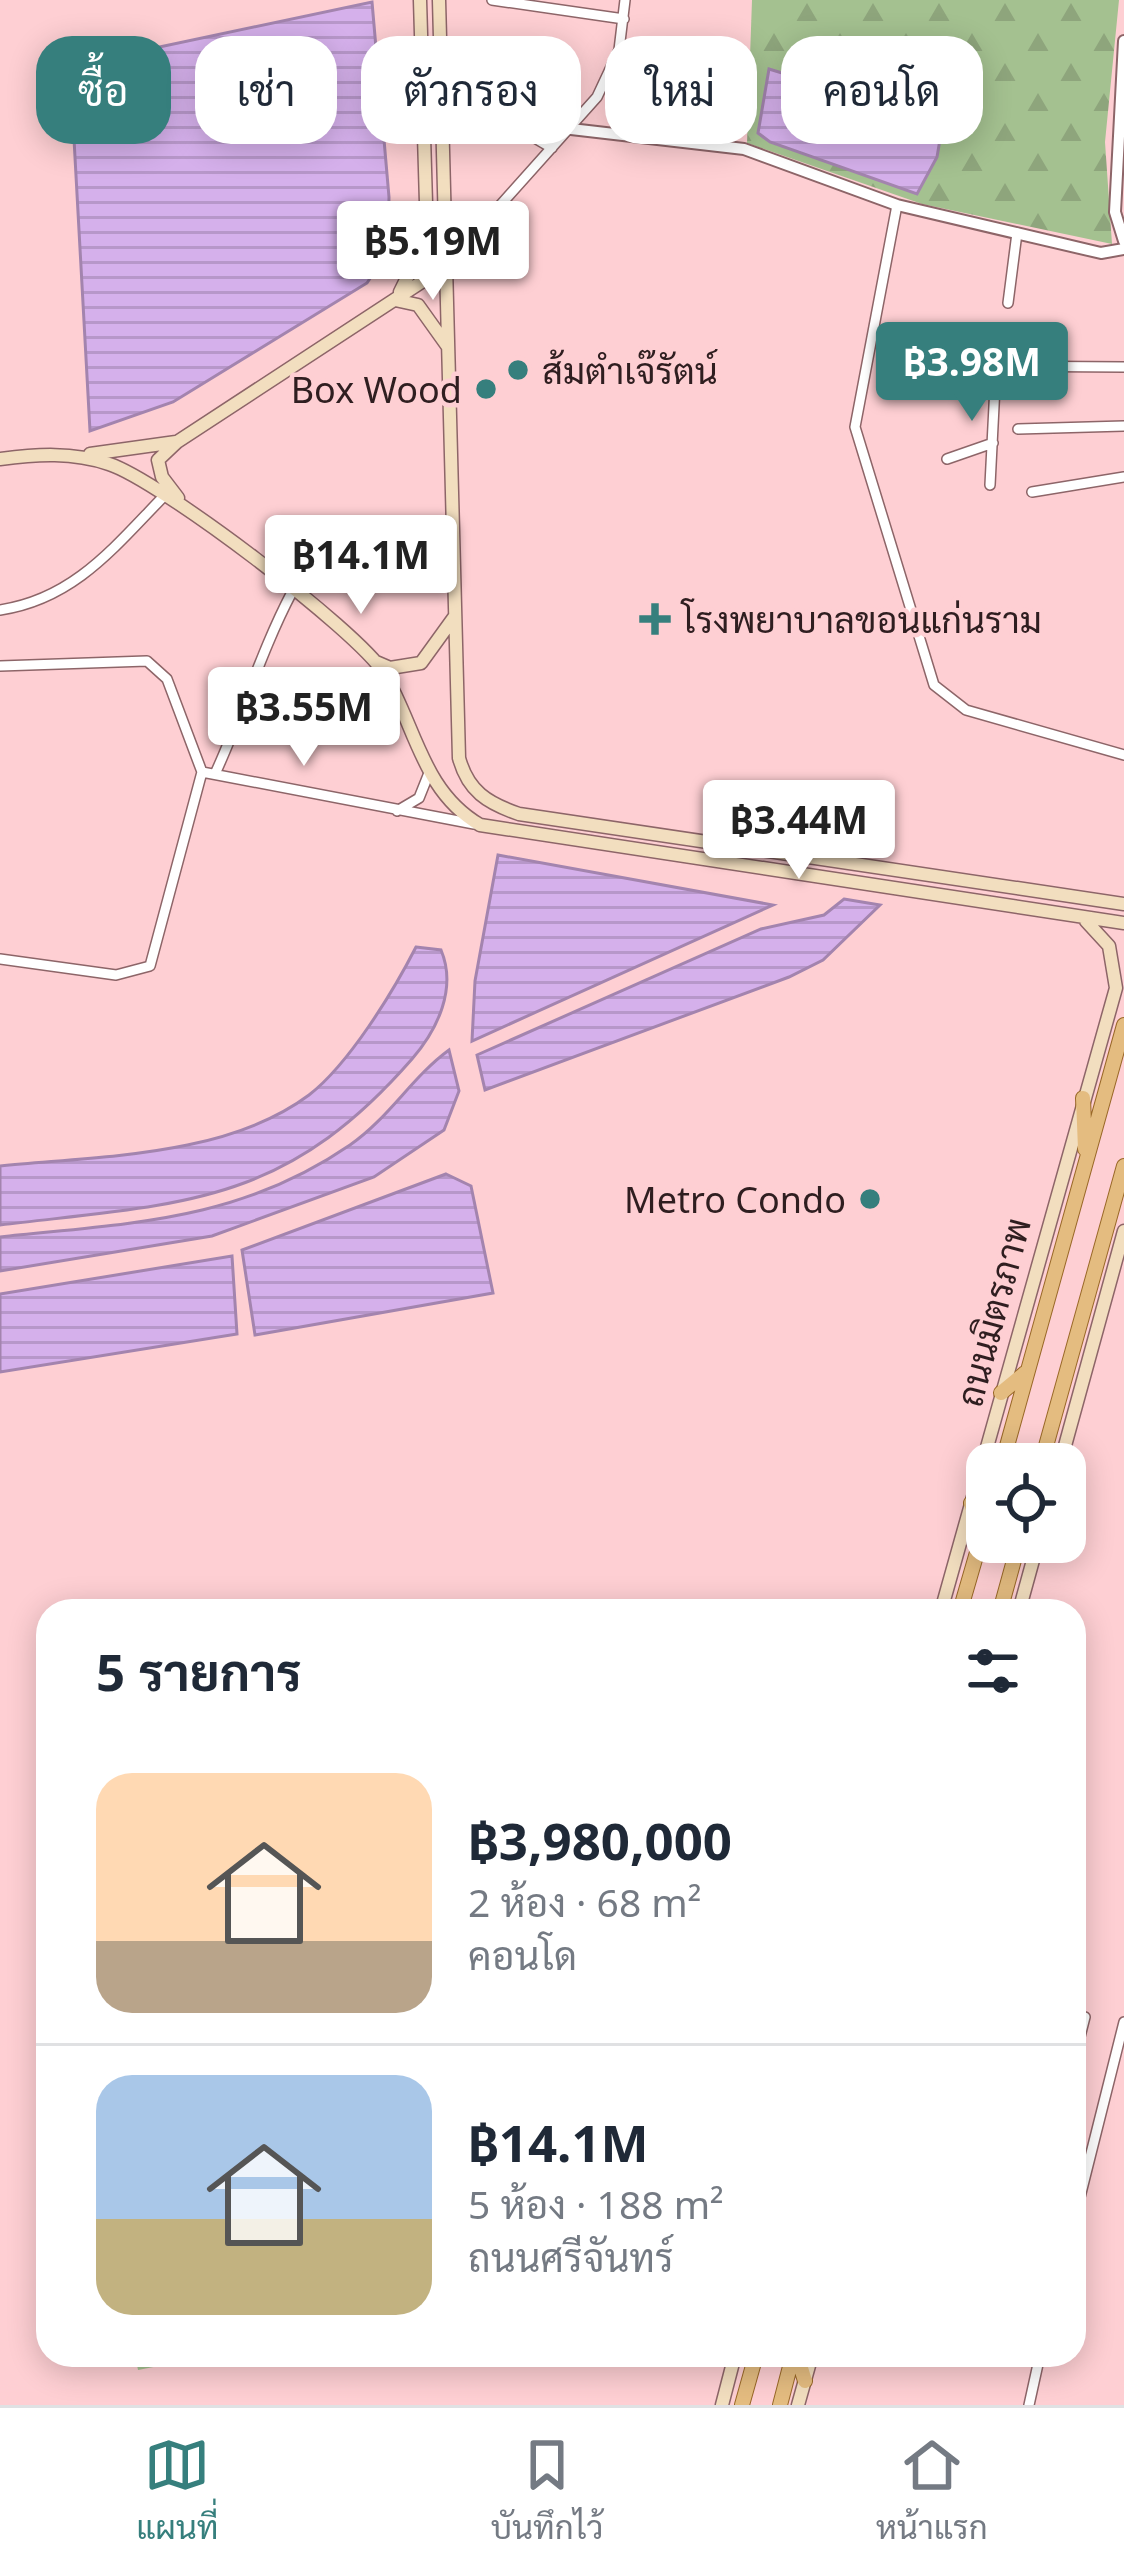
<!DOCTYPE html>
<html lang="th">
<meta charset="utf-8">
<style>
body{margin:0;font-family:"Noto Sans",Sarabun,sans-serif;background:#f2f2f3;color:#1f2937;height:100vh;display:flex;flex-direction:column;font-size:45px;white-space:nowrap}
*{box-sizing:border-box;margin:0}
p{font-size:39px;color:#747a83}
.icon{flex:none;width:66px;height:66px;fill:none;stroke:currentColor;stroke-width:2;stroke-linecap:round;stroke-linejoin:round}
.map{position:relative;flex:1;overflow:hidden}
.sheet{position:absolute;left:36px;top:1599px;width:1050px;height:768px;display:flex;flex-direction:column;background:#fff;border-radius:36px;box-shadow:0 6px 30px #0003}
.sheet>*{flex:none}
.banner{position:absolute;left:36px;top:36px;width:1053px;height:108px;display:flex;gap:24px}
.buttons{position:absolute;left:966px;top:1443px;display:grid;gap:24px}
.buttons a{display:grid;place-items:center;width:120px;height:120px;border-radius:24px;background:#fff;box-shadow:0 6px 30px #0003;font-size:60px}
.price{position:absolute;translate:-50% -102px;padding:0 27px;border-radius:12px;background:#fff;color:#222;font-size:39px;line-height:78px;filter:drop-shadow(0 3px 6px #0008)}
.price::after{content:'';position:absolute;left:50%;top:72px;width:36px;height:27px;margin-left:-18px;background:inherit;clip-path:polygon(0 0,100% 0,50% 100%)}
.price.selected{background:#367f7d;color:#fff}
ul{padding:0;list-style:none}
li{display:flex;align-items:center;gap:36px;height:300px;padding:0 60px}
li+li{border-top:3px solid #e0e1e3}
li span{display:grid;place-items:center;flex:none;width:336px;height:240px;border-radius:36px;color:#555}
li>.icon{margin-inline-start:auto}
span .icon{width:144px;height:144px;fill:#fffc;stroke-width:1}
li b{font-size:51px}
h2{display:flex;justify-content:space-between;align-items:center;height:144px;padding:0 60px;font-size:51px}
.chip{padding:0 42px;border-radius:36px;background:#fff;box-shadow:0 6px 30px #0003;font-size:42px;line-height:108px}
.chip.selected{background:#367f7d;color:#fff}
.menu{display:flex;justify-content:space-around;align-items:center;height:168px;border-top:3px solid #e0e1e3;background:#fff;font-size:33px;color:#747a83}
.menu a{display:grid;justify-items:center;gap:6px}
.menu .selected{color:#367f7d}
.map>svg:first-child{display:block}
.green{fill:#a4c190}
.forest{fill:url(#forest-firs);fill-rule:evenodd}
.water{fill:url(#water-rules);stroke:#a384ae;stroke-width:3}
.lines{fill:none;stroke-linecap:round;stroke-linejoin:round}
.minor-casing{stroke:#8d6568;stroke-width:12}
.tertiary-casing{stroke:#8d6568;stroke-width:14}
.secondary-casing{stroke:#8d6568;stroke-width:15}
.primary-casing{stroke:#996827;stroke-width:16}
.minor{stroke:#fff;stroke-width:9}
.tertiary{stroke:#fff;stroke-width:10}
.secondary{stroke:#f2debf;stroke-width:12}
.primary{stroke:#e4bc80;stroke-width:14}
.poi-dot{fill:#367f7d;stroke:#fecfd3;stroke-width:4.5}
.labels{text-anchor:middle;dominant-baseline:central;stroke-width:9;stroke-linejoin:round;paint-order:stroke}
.poi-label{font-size:36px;fill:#2f1e20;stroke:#fecfd3;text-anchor:start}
.street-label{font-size:36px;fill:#2f1e20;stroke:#fecfd3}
</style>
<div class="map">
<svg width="1124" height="2405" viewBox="0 0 1124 2405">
<defs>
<pattern id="forest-firs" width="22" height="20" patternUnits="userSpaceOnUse" patternTransform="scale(3)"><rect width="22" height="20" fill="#a4c190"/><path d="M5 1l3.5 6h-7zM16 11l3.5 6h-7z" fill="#8ea57c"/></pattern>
<pattern id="water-rules" width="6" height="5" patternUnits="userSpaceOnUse" patternTransform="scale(3)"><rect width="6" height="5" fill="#d5b0eb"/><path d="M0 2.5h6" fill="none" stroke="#b797c9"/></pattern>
</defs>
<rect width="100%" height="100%" fill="#fecfd3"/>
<path class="green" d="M135,2355H209L210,2356L138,2370Z"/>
<path class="forest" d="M752,0H1119L1105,142L1112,244L922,204L747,143ZM769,69L916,194L770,142L758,133Z"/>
<path class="water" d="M372,2L389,197L388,251L367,283L173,402L90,431L70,66Z
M769,69L943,122L937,157L917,194L770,142L758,133Z
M498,855L773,905L472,1041L475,981Z
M844,899L880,905L823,960L789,977L485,1090L477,1055L761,929L824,915Z
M416,947L441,950C457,988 438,1029 412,1059C283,1207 182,1203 0,1225V1166C99,1156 226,1157 309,1095C349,1064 393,992 416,947Z
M449,1050L459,1091L444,1130L374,1177L212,1236L0,1271V1237C129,1223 238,1222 350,1145C389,1118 412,1077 449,1050Z
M446,1174L471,1186L493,1293L255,1335L242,1250Z
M232,1256L237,1334L0,1372V1294Z"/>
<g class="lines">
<defs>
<path id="minor" d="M492,0L624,19
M442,75L467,112L523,131L552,148
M897,205L855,427L934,685L966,710L1124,755
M446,266L597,97L619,50L625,0
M1008,303L1017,233
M972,366L1124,367
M1018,429L1124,426
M947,459L993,443
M990,485L996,366
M1032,492L1124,477
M0,610C75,599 116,545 166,494
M0,666L147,661L167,679L202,772L150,966L116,975L0,959
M202,772L474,824
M215,774C243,713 261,651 292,592
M397,811L419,798L429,773
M1074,2014L1085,2017L1074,2060
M1074,2221L1124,2022
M1029,2405L1040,2355"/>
<path id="tertiary" d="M1124,41L1115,212L1124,241
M571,129L744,149L897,205L1101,253L1124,249"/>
<path id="secondary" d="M439,0L459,758C468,791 487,803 519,814L1124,904
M400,292L427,237L420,0
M395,300L418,305L448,347
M90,454L176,442
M0,459C38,454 72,452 109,464C159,480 357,630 384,673C416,727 422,791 480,825L1124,923
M178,498L162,477L158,460L177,442L446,266
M376,662L390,668L421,663L455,616
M1060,1464L1124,1231
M941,1611L1116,988L1109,946L1086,921
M1019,1611L1038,1542
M722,2405L735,2355
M798,2405L812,2355"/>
<path id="primary" d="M1083,1098L1085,1149
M1001,1393L1025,1373
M1002,1464L1124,1025
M1041,1464L1124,1166
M971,1503L982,1536
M1030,1542L1035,1554
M960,1611L987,1518
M1000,1611L1019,1542
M797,2355L805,2381
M742,2405L756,2355
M780,2405L793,2355"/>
</defs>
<use href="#minor" class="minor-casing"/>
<use href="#tertiary" class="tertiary-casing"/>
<use href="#secondary" class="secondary-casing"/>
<use href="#primary" class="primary-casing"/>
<use href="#minor" class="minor"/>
<use href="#tertiary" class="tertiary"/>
<use href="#secondary" class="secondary"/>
<use href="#primary" class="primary"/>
</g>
<g class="poi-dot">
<circle cx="518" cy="370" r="12"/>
<circle cx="486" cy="389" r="12"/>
<path d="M649 601h12v12h12v12h-12v12h-12v-12h-12v-12h12z"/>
<circle cx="870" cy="1199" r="12"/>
</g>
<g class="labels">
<g class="poi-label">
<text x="542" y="370">ส้มตำเจ๊รัตน์</text>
<text x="462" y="389" text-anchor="end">Box Wood</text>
<text x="682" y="619">โรงพยาบาลขอนแก่นราม</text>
<text x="846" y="1199" text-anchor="end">Metro Condo</text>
</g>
<g class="street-label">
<text transform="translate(993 1312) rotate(-75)">ถนนมิตรภาพ</text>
</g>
</g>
</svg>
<div class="buttons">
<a><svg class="icon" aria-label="locate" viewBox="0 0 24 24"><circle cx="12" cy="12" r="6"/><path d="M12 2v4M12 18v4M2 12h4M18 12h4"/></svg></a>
</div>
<b class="price" style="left:433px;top:303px">฿5.19M</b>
<b class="price selected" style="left:972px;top:424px">฿3.98M</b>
<b class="price" style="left:361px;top:617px">฿14.1M</b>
<b class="price" style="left:304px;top:769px">฿3.55M</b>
<b class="price" style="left:799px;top:882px">฿3.44M</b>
<div class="banner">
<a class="chip selected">ซื้อ</a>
<a class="chip">เช่า</a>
<a class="chip">ตัวกรอง</a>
<a class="chip">ใหม่</a>
<a class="chip">คอนโด</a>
</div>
<section class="sheet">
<h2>5 รายการ<svg class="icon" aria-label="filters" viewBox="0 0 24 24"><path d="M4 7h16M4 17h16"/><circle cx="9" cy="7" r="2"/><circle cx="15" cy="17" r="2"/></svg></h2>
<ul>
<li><span style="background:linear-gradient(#ffd9b3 70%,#b9a48a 0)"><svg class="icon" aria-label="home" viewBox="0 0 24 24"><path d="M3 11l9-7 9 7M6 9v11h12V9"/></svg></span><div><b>฿3,980,000</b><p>2 ห้อง · 68 m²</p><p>คอนโด</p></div></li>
<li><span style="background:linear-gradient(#a9c7e8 60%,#c2b280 0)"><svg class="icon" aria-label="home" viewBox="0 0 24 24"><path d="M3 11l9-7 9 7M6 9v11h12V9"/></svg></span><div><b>฿14.1M</b><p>5 ห้อง · 188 m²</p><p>ถนนศรีจันทร์</p></div></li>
</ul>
</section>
</div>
<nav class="menu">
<a class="selected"><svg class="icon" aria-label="map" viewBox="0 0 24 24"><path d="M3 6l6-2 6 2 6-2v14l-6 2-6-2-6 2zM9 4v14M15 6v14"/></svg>แผนที่</a>
<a><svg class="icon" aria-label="saved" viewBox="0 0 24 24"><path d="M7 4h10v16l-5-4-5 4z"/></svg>บันทึกไว้</a>
<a><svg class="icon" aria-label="home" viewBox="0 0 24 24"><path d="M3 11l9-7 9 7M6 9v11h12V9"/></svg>หน้าแรก</a>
</nav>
